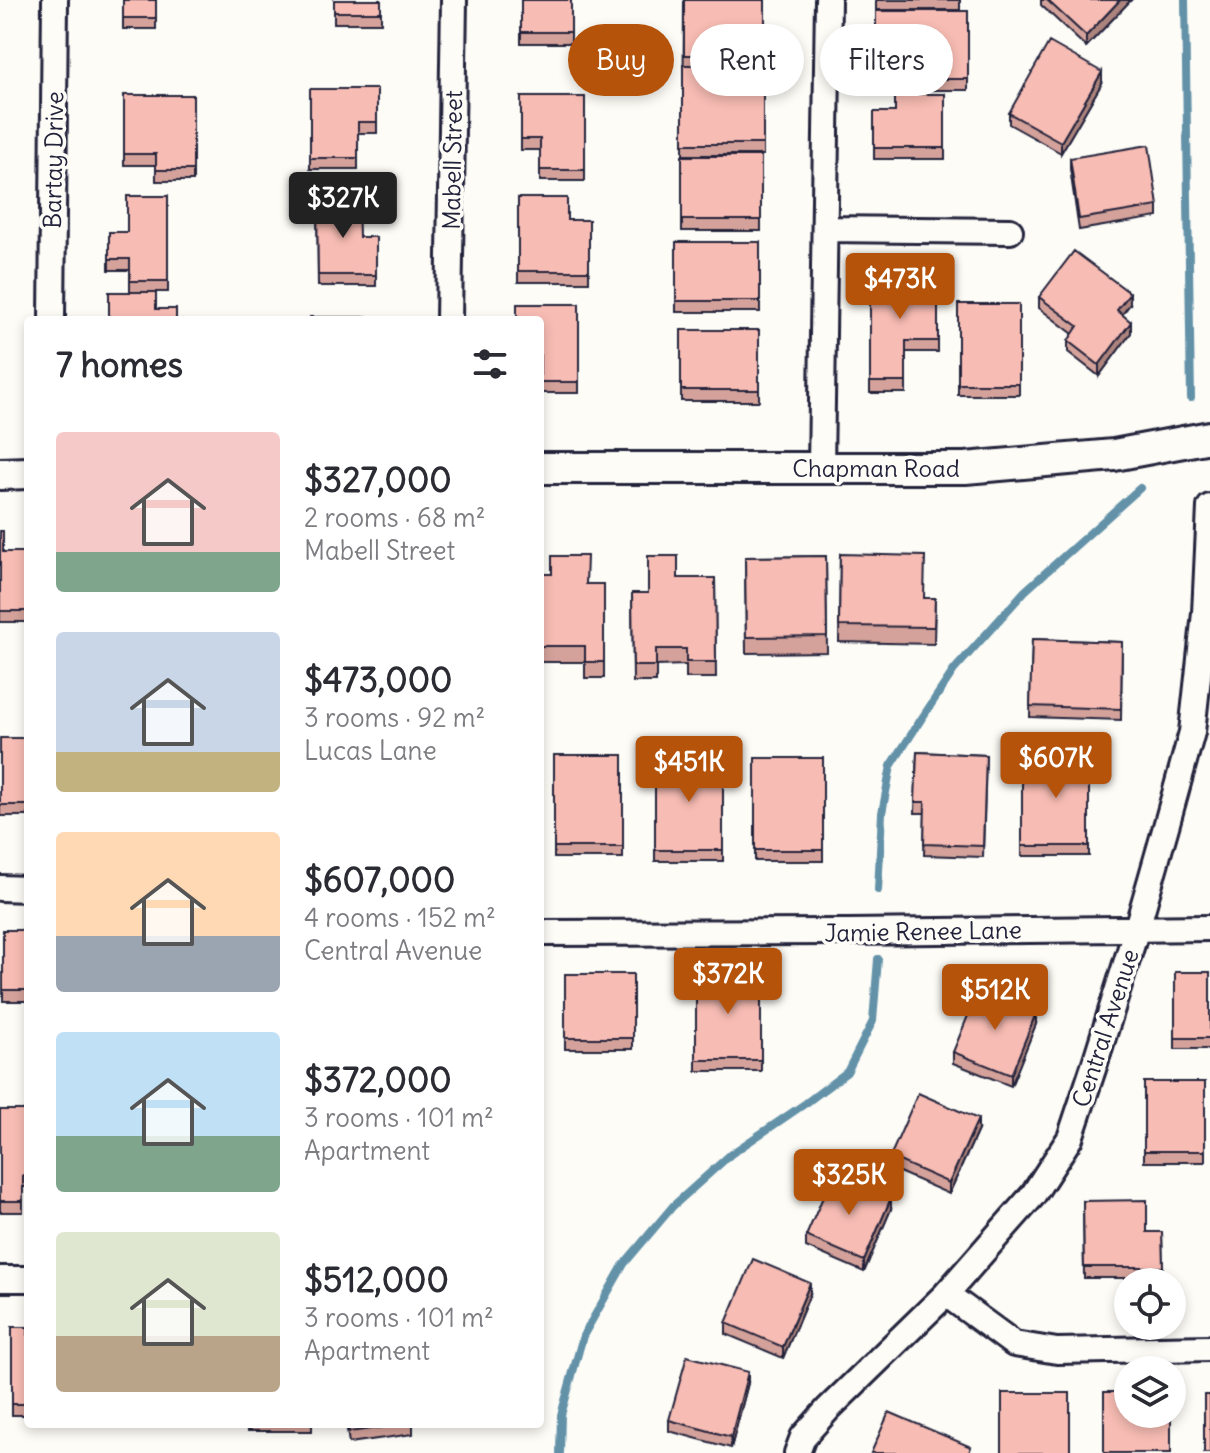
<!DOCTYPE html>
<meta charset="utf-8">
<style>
body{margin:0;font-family:Delius,sans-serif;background:#f2f2f3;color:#2b2b33;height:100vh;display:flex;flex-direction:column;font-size:30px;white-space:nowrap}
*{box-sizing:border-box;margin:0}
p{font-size:26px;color:#7c7c81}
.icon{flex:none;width:44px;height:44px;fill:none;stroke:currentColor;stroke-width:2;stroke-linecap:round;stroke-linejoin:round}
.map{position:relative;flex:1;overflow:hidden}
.side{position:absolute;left:24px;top:316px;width:520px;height:1112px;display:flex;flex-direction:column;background:#fff;border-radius:8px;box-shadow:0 4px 12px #0003}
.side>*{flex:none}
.hud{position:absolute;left:568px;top:24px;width:522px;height:72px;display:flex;gap:16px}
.controls{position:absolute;left:1114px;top:1268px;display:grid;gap:16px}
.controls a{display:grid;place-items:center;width:72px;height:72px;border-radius:50%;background:#fff;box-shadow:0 4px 12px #0003;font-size:40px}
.price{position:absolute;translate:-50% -68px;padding:0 18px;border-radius:8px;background:#b45309;color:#fff;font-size:26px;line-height:52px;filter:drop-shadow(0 2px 4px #0008)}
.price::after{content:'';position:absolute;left:50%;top:48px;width:24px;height:18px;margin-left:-12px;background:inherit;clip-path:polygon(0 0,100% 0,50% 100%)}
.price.on{background:#222;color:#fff}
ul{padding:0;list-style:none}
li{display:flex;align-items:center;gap:24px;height:200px;padding:0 32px}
li span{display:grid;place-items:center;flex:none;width:224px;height:160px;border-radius:8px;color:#555}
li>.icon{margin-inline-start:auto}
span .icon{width:96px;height:96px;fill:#fffc;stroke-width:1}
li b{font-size:34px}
h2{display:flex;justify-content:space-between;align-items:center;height:96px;padding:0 32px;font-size:34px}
.tag{padding:0 28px;border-radius:36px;background:#fff;box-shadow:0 4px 12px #0003;font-size:28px;line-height:72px}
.tag.on{background:#b45309;color:#fff}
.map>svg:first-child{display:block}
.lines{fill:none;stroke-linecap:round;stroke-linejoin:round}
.stream{stroke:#6492a8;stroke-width:8}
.minor-casing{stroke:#22223b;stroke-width:30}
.tertiary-casing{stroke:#22223b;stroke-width:36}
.minor{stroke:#fdfcf7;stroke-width:24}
.tertiary{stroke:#fdfcf7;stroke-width:30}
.wall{fill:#d4a29a;stroke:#22223b;stroke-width:2}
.shaded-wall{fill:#ad847d;stroke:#22223b;stroke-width:2}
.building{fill:#f7bcb3;stroke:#22223b;stroke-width:2}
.labels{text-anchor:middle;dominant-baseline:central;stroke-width:7;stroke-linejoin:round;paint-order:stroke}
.street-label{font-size:24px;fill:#22223b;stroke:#fdfcf7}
</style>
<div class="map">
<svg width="1210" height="1453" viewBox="0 0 1210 1453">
<rect width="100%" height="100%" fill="#fdfcf7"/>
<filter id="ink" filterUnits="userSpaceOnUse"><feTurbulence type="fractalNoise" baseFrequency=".0125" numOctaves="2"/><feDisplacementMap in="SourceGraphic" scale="16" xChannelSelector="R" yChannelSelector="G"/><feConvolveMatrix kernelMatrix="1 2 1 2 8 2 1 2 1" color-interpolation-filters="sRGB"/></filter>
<g filter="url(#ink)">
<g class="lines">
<path class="stream" d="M1185,0L1191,398
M878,890L882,813L891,766L920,721L954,670L1025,591L1140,488
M560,1453L561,1415L583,1336L624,1264L673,1206L731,1154L806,1103L847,1072L873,1021L878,959"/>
<defs>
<path id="minor" d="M825,229L1010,231
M52,320L55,0
M449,320L454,0
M821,468L828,0
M0,888L28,889
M540,933L848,932L1210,928
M0,1279H28
M946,1294L1014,1344L1057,1351L1210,1348
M797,1453L803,1437L828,1409L946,1294L1033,1195L1070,1138L1094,1066L1137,928L1167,823L1192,732L1205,613L1210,507"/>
<path id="tertiary" d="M540,468H965L1114,455L1210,437
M0,474L28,473"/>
</defs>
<use href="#minor" class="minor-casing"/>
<use href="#tertiary" class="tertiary-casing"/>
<use href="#minor" class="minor"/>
<use href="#tertiary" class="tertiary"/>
</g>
<path class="wall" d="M123,0H156V29H123Z
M334,0H381V23H334Z
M521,0H571V43H521Z
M684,0H765V66H725V84H763V155H683Z
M876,0H960V10H876Z
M1041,0H1131L1086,47L1041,5Z
M876,11H968V90H913V60H876Z
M1102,83L1061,153L1009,124V113Z
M310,89H377V133H358V169H310Z
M945,94V159H874V112H895Z
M124,95H193V181H156V165H124Z
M521,97H585V181H540V150H521Z
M682,156H761V231H682Z
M1070,158L1158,206V217L1079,230L1070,169Z
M168,196V292H130V270H109V232H127Z
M317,198L359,237H376V286H318Z
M518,198L567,220H589V282H518Z
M676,242H760V312H676Z
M870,275H938V352H906V393H870Z
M1039,297L1130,304L1122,315L1131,333L1099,376L1068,352V341L1073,334L1039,308Z
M579,304V393H540V320Z
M958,304H1019V395H958Z
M681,330H759V401H681Z
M0,531L3,552H28V622H0Z
M840,554L925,598H935L934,644L839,642Z
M826,556L827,652L746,653L745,557Z
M540,574L586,584H604V678H585V662H540Z
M678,578H715L716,678H686V665L656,666V682H633L632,593H648Z
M1032,639L1122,642L1121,720L1030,717Z
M0,738H28V816H0Z
M917,752L986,755L983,857L924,855L925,813H915Z
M554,755H623V858H554Z
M1022,755H1089V856H1022Z
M655,757H723V861H655Z
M755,758H823V861H755Z
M3,930H28V1001H3Z
M1175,972H1210V1049H1175Z
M696,973H761V1071H696Z
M565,974H633V1049H565Z
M1036,1024L1011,1086L953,1063V1052Z
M1144,1082H1205V1162H1144Z
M0,1110H28V1187H23V1212H0Z
M978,1130L949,1194L890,1168V1157Z
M1083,1201L1147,1232H1162L1163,1278H1084Z
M891,1209L864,1272L806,1247V1236Z
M810,1294L783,1358L726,1334V1323Z
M12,1327H28V1415H12Z
M748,1383L731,1448L669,1431V1420Z
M247,1424H312V1431H247Z
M346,1424H413V1434L349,1443Z"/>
<path class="shaded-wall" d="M1120,0H1131L1086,47V36Z
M1102,72V83L1061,153V142Z
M1130,293V304L1117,321V310Z
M1131,322V333L1099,376V365Z
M1036,1013V1024L1011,1086V1075Z
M978,1119V1130L949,1194V1183Z
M891,1198V1209L864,1272V1261Z
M810,1283V1294L783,1358V1347Z
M748,1372V1383L731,1448V1437Z"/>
<path class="building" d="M123,0H156V18H123Z
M334,0H381V12H334Z
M521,0H571V32H521Z
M684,0H765V55H684Z
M1047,0H1120L1086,36Z
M876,11H968V79H913V49H876Z
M1049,42L1102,72L1061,142L1009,113Z
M683,65H725V84H763V144H683Z
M310,89H377V122H358V158H310Z
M895,94H945V148H874V112H895Z
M124,95H193V170H156V154H124Z
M521,97H585V170H540V139H521Z
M1149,145L1158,206L1079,219L1070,158Z
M682,156H761V220H682Z
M127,196H168V281H130V259H109V232H127Z
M358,197L359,237H376V275H318L317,198Z
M518,198H567V220H589V271H518Z
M676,242H760V301H676Z
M1074,251L1130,293L1117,310L1131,322L1099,365L1068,341L1078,326L1039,297Z
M870,275H938V341H906V382H870Z
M109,292H156V309H176V320H109Z
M517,304H579V382H540V320H517Z
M958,304H1019V384H958Z
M310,317H375V320H310Z
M681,330H759V390H681Z
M0,531H3V552H28V611H0Z
M840,554L925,556L924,598H935L934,627L839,626Z
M552,556H587L586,584H604V662H585V646H540V574H552Z
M648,556H678V578H715L716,662H686V649H656V666H633L632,593H648Z
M826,556L827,636L746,637L745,557Z
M1032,639L1122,642L1121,709L1030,706Z
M0,738H28V805H0Z
M917,752L986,755L983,846L924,844L925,802H915Z
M554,755H623V847H554Z
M1022,755H1089V846H1022Z
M655,757H723V850H655Z
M755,758H823V850H755Z
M3,930H28V990H3Z
M1175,972H1210V1038H1175Z
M696,973H761V1060H696Z
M565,974H633V1038H565Z
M979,989L1036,1013L1011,1075L953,1052Z
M1144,1082H1205V1151H1144Z
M918,1093L978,1119L949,1183L890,1157Z
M0,1110H28V1176H23V1201H0Z
M833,1174L891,1198L864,1261L806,1236Z
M1147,1200V1232H1162L1163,1267H1084L1083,1201Z
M753,1259L810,1283L783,1347L726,1323Z
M12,1327H28V1404H12Z
M687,1356L748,1372L731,1437L669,1420Z
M1104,1392H1128V1414H1171V1453H1104Z
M1002,1393H1070V1453H1002Z
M1204,1395H1210V1453H1204Z
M889,1412L971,1447L969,1453H871Z
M348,1424H405L349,1432Z"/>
</g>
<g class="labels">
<g class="street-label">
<text transform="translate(53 160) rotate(-89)">Bartay Drive</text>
<text transform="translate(452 160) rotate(-89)">Mabell Street</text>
<text x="876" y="468">Chapman Road</text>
<text transform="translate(923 931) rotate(-1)">Jamie Renee Lane</text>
<text transform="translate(1105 1028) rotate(-72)">Central Avenue</text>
</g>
</g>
</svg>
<div class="controls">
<a><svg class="icon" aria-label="locate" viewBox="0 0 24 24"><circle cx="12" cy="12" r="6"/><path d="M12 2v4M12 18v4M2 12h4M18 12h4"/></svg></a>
<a><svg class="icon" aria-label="layers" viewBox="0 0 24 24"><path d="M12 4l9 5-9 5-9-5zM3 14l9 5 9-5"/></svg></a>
</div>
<b class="price on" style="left:343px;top:240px">$327K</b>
<b class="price" style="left:900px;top:321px">$473K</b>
<b class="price" style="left:1056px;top:800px">$607K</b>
<b class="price" style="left:689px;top:804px">$451K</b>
<b class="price" style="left:728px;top:1016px">$372K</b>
<b class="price" style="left:995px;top:1032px">$512K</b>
<b class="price" style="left:849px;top:1217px">$325K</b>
<div class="hud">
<a class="tag on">Buy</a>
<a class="tag">Rent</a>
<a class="tag">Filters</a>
</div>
<section class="side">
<h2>7 homes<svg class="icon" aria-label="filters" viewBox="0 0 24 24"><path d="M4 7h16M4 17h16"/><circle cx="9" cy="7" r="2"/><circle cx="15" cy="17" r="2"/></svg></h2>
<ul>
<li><span style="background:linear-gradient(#f6c9c9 75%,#7fa58c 0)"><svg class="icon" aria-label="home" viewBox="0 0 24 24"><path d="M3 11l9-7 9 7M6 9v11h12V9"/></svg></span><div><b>$327,000</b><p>2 rooms · 68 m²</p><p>Mabell Street</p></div></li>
<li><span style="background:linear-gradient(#c9d6e8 75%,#c2b280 0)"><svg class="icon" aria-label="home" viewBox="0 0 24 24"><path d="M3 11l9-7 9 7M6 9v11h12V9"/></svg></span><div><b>$473,000</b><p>3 rooms · 92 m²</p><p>Lucas Lane</p></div></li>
<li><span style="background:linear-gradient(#ffd9b3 65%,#9aa5b1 0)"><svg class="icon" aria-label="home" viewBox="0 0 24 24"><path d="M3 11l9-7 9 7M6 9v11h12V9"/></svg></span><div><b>$607,000</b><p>4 rooms · 152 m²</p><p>Central Avenue</p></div></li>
<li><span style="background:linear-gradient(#bfe0f5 65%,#7fa58c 0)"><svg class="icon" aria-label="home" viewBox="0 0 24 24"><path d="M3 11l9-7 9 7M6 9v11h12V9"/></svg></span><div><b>$372,000</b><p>3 rooms · 101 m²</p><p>Apartment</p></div></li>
<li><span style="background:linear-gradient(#dfe7d0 65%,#b9a48a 0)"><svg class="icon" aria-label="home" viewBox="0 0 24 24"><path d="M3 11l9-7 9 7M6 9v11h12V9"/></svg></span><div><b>$512,000</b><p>3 rooms · 101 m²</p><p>Apartment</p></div></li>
</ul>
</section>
</div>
